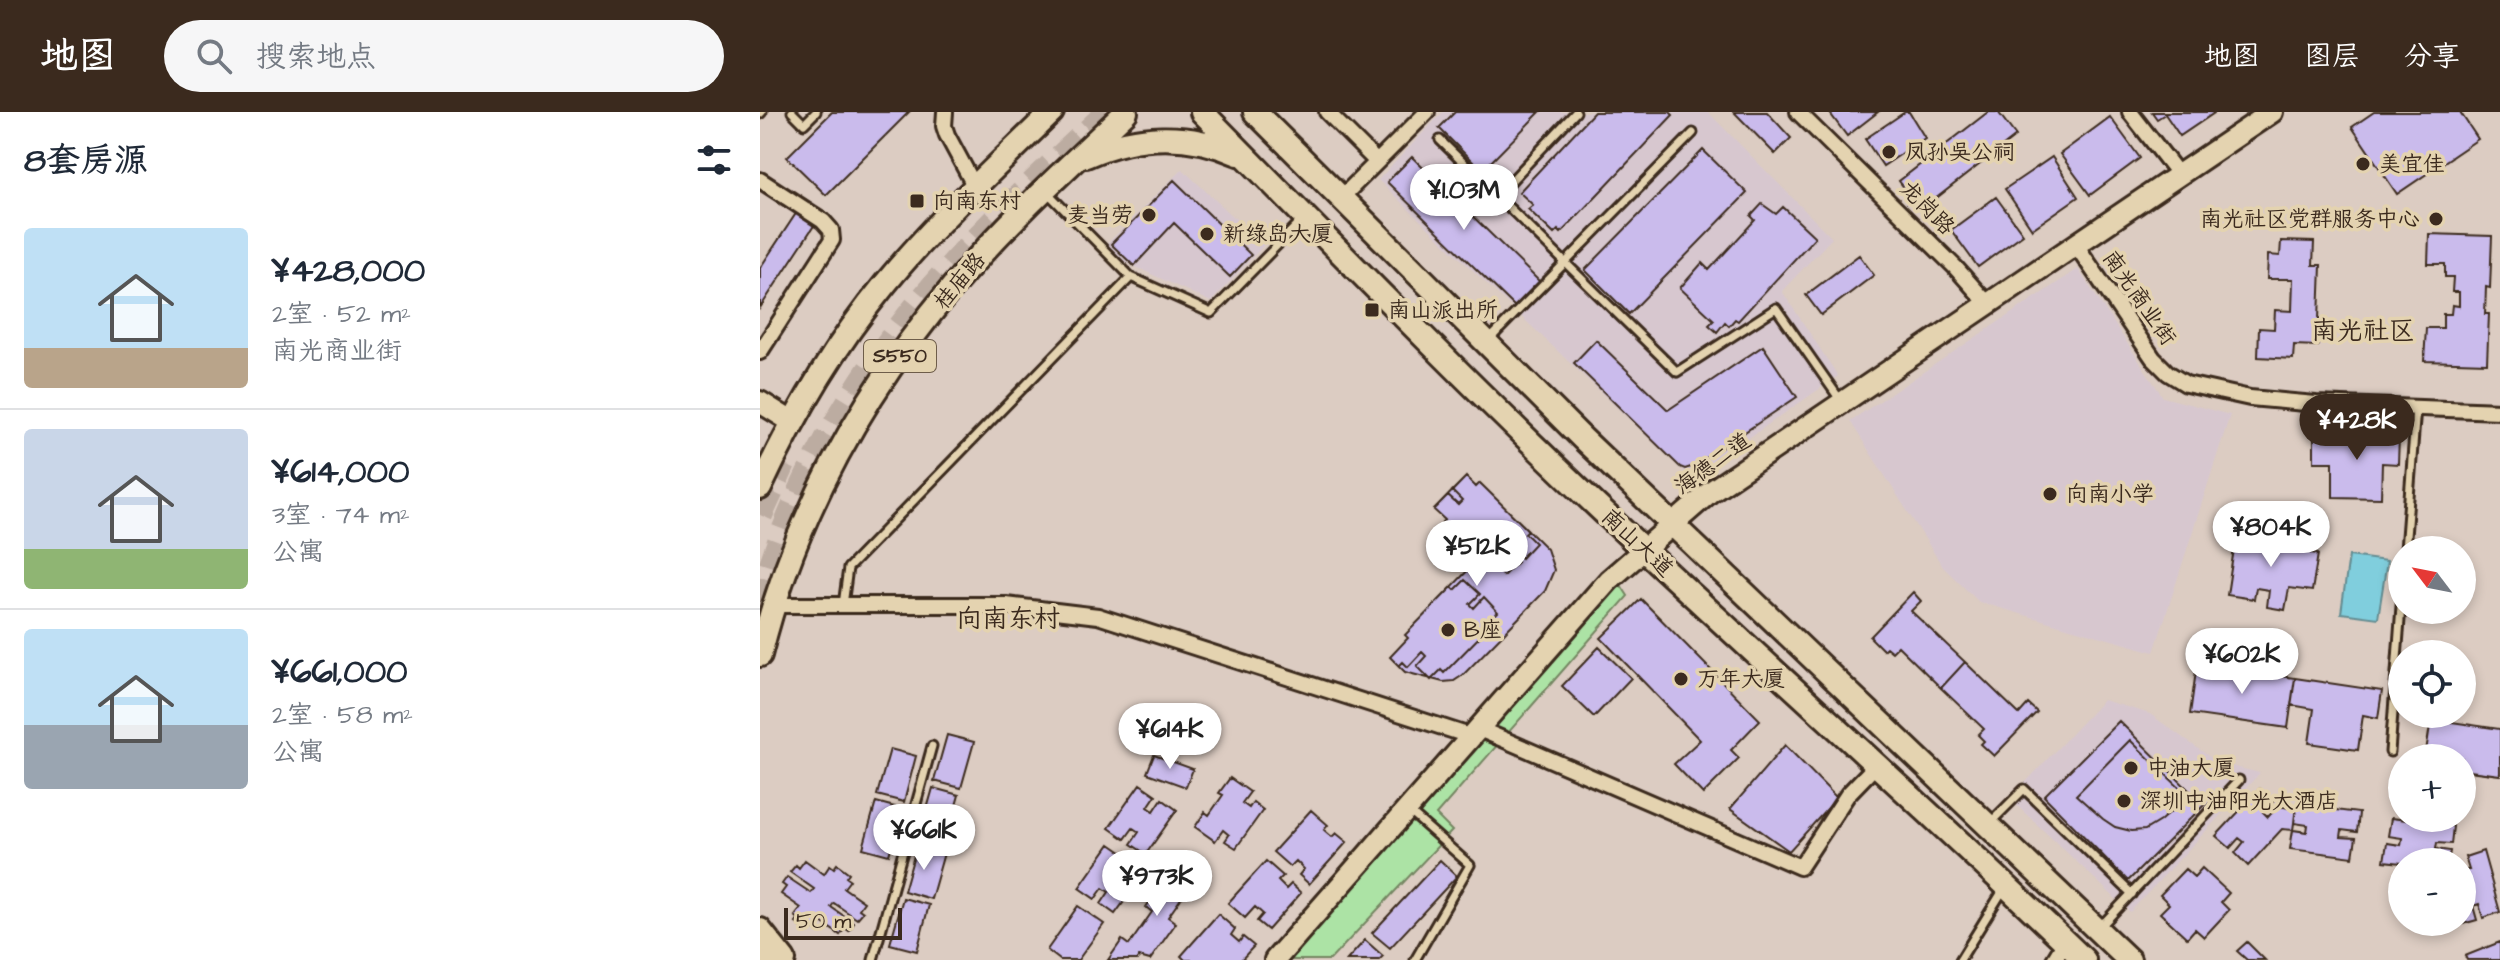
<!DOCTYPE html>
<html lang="zh">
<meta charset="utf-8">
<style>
body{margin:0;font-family:"Architects Daughter","LXGW WenKai TC",sans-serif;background:#f6f6f7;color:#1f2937;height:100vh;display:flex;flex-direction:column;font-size:30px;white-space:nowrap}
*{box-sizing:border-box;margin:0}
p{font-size:26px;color:#747a83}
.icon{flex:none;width:44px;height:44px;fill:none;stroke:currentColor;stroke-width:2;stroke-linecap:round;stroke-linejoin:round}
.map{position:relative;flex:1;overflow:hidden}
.details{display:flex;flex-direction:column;background:#fff;width:760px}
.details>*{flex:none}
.needle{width:52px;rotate:302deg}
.controls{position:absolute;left:1628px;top:424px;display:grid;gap:16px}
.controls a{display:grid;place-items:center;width:88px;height:88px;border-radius:50%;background:#fff;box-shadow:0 4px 12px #0003;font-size:40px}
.scale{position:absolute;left:24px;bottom:20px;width:118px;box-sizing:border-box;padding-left:8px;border:4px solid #3b2a1e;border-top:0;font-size:22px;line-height:28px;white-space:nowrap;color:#3b2a1e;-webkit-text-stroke:6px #e4d3b0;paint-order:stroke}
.price{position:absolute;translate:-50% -68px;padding:0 18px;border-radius:28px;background:#fff;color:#222;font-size:26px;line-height:52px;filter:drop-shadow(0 2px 4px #0008)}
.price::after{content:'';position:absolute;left:50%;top:48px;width:24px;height:18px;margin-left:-12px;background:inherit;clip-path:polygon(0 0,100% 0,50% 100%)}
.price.selected{background:#3b2a1e;color:#fff}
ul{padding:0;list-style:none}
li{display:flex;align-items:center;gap:24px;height:200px;padding:0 24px}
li+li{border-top:2px solid #e0e1e3}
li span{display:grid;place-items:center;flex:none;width:224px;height:160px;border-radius:8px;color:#555}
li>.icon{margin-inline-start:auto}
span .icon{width:96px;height:96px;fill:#fffc;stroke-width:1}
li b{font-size:34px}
h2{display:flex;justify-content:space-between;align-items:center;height:96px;padding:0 24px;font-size:34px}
header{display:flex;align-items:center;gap:48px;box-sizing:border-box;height:112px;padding:0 40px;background:#3b2a1e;color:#fff}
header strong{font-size:38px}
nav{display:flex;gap:44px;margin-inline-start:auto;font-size:28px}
.search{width:560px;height:72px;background:#f6f6f7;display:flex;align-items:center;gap:20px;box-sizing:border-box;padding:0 28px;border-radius:44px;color:#747a83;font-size:30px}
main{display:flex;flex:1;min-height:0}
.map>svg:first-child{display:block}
.built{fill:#d7c7cf}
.green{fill:#ace3a5;stroke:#748662;stroke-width:2}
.water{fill:#80cedd;stroke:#648c91;stroke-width:2}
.building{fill:#cabbec;stroke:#3b2a1e;stroke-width:2}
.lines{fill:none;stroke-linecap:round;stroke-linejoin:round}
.highway-tunnel{stroke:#bcaca1;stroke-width:26;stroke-dasharray:26 13;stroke-linecap:butt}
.lane-casing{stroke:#3b2a1e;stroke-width:13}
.street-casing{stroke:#3b2a1e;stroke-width:20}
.secondary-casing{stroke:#3b2a1e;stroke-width:26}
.primary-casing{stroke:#3b2a1e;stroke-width:28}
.lane{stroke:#e4d3b0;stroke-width:7}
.street{stroke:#e4d3b0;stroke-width:14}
.secondary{stroke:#e4d3b0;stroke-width:20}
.primary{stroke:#e4d3b0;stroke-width:22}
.poi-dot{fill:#3b2a1e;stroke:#e4d3b0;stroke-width:3}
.labels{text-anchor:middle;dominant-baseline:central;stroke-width:7;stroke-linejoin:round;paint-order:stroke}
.shield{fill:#e4d3b0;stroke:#6e5d4a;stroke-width:2}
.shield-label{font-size:20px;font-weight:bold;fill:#3b2a1e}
.poi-label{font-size:22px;fill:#3b2a1e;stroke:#e4d3b0;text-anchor:start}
.street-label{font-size:22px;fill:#3b2a1e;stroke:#e4d3b0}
.quarter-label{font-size:26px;fill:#3b2a1e;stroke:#e4d3b0}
</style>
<header>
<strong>地图</strong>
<div class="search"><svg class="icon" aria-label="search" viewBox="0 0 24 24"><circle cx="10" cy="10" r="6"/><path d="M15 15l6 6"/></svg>搜索地点</div>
<nav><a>地图</a><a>图层</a><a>分享</a></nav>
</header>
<main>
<section class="details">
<h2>8套房源<svg class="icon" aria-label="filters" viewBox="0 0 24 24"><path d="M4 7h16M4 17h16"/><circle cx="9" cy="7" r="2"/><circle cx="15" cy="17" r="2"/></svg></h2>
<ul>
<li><span style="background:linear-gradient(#bfe0f5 75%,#b9a48a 0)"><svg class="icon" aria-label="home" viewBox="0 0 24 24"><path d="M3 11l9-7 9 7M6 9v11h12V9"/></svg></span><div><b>¥428,000</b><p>2室 · 52 m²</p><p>南光商业街</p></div></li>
<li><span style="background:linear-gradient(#c9d6e8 75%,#8fb573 0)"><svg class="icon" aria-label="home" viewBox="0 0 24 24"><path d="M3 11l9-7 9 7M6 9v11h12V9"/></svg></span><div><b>¥614,000</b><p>3室 · 74 m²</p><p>公寓</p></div></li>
<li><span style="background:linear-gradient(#bfe0f5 60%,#9aa5b1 0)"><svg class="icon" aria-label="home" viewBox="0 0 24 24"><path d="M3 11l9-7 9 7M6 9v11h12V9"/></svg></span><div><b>¥661,000</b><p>2室 · 58 m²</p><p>公寓</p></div></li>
</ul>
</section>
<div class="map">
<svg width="1740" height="848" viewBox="0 0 1740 848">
<rect width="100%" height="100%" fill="#dcccc2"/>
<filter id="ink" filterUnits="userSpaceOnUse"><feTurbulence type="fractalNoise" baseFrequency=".0125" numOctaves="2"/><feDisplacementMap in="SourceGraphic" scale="16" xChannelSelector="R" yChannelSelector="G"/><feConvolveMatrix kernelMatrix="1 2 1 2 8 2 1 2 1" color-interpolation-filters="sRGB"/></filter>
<g filter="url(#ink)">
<path class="built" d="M683,0H948L1072,126L1022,179L1078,264L931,366L618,68Z
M422,57L504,133L451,190L361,148L345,134Z
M1318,157L1403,285L1470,303L1394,540L1219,490L1183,455L1090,309Z
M1343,588L1390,602L1458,651L1500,661L1370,800L1250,687Z"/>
<path class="green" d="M859,470L868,484L676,703L692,719L570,848H524Z"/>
<path class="water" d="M1589,444L1627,449L1618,506L1581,501Z"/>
<path class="building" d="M72,0H149L66,83L27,45Z
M695,0H780L722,59L679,16Z
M834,0H910L913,3L801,121L798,118L794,122L768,97L773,93L759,80Z
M974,0H1007L1031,26L1015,42Z
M1069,0H1118L1087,24Z
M1145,0H1149L1165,26L1123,54L1105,27Z
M1228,0H1238L1256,24L1161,98L1139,69Z
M1392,0H1453L1454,1L1420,24L1405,2L1397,7Z
M1614,0H1700L1718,27L1637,82L1592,15Z
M1350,5L1380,46L1330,83L1300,42Z
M943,38L987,81L869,202L825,158Z
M652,45L780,170L755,195L627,70Z
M1292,45L1318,85L1272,117L1245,77Z
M414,68L491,143L470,165L414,111L374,154L351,132Z
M1236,85L1263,122L1218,155L1191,118Z
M1002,92L1016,102L1023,95L1055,125L978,209L975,207L969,214L965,210L957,220L949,213L954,208L920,176L942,151L949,158L995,108L991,104Z
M37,100L55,112L0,196V156Z
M1669,122L1732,124L1730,176L1726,175L1725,202H1729L1727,251L1664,249L1666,216H1683V202H1691L1692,193L1699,194V180H1692L1693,165H1685V152H1668Z
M1521,129L1554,130L1553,153H1561L1558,234L1534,233L1533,247L1498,245L1499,216L1514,217L1515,198L1532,199L1533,167H1507L1508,143L1520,144Z
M1099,143L1114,163L1061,203L1046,183Z
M836,228L908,298L1003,234L1037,285L934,354L925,357L920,355L814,251Z
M1554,322L1639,324L1638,352L1622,351L1621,386L1573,385V350H1554Z
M706,365L716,375L720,371L768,418L765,421L775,431L761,446L751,436L747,440L757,450L743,464L733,455L730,458L719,447L682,411L685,408L674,398L688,384L698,393L702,389L692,379Z
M706,365L716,375L720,371L787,437L794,458L785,479L703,563L694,569L683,570L645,560L630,545L648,526L645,523L719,447L682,411L685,408L674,398Z
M1506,417L1531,421L1529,438L1558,442L1552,479L1529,476L1525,498L1507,495L1509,478L1496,476L1494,487L1467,483L1475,430L1503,434Z
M705,468L720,482L710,492L714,496L724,485L738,500L728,510L731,513L684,561L681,558L671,568L657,554L666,544L662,540L648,555L643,550L639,554L630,545L648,526L645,523L692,475L695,478Z
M1153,480L1161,489L1151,499L1205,550L1181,576L1138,534L1132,540L1126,535L1123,538L1110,525Z
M881,487L1000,608L971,638L979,646L943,682L914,652L940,628L841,526Z
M839,535L871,566L834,605L802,574Z
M1205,550L1259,602L1268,592L1277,600L1234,644L1221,632L1224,629L1218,623L1224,617L1181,576Z
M1437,552L1535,566L1528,616L1430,602Z
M1535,566L1622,579L1618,606L1603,603L1598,638L1549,631L1554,597L1531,593Z
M1671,607L1740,617V663L1702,658V646H1665Z
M1359,609L1444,693L1368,769L1284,684Z
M187,623L214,630L201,676L174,669Z
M1370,628L1428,684L1400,709L1385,718L1371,719L1355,715L1343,707L1316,683Z
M1025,633L1077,686L1029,739L970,697Z
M130,637L156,644L144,690L117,683Z
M394,643L433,657L426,675L387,661Z
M470,666L490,680L482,691L489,696L493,690L503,698L476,736L465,729L469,723L463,718L455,729L435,715L445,700L449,703L463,683L459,681Z
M380,672L396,683L388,695L394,699L402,687L417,698L386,742L371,732L379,720L373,716L365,727L349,716Z
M173,676L199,683L186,729L160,722Z
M1500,677L1513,690L1503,700L1508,705L1518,694L1536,697L1533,718L1522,717L1488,754L1475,741L1484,730L1479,726L1470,736L1456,724Z
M116,690L142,697L129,743L103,736Z
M1536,693L1599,701L1597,720L1582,718L1581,725L1596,726L1593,745L1530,737L1533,718L1547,720L1548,713L1534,711Z
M551,698L568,713L564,718L572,725L576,721L587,730L549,772L539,763L544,757L536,749L530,755L513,740Z
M1631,706L1693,714L1691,732L1677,731L1676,737L1690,739L1688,750L1642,751L1624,749L1627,731L1641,733L1642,726L1628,724Z
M350,732L366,743L358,755L364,759L372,747L387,758L355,802L341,792L349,780L343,776L335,787L319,776Z
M157,733L184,741L171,787L144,779Z
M1723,739L1740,800L1723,806L1719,792L1713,794L1717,808L1699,813L1698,810H1702V758H1709L1705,745Z
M45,748L64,762L70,753L74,756L77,752L89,761L86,765L90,768L84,776L104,790L99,797L103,800L97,807L74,791L71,795L94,811L89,819L85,816L80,823L61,810L55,818L51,815L48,820L36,811L39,807L35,804L41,796L21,782L26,775L22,772L27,765L51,781L54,777L30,760L36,753L39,756Z
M680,748L697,764L630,836L612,821Z
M506,749L523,764L518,769L526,777L531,772L541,781L508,818L497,809L503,802L495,795L485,806L468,791Z
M416,752L436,765L408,805L416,811L390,848L379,845L377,848H348L362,828L369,833L392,800L386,795Z
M1442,756L1469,781L1461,790L1469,798L1444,825L1435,817L1427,826L1400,801L1409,792L1400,783L1425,757L1434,765Z
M143,786L169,793L157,839L130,832Z
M318,794L344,812L318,848H300L287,838Z
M458,802L475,817L471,823L479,830L483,825L494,834L481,848H425L421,844Z
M605,828L623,844L619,848H587Z
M1487,830L1505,848H1487L1477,839Z
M1740,830V848H1707L1705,844Z"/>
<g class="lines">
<path class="highway-tunnel" d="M0,403L23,352
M0,492C33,369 104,251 189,157C239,101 295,51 349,0"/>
<defs>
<path id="lane" d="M32,0L44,12L56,0
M0,2L2,0
M680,28L917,260L1016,196L1081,289
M288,81L371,165
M737,84L816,0
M729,228L933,21
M1645,438L1656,295
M83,493L88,456L371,165L451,201L542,108
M1630,640L1642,481
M650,700L710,753L655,848
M1231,710L1264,677L1372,782
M1339,816L1479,668
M113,848L172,634
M1200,848L1245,775"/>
<path id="street" d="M185,0L184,14L187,23L215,75
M567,0L616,49
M1038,0L1195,155L1228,192
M1370,0L1419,63
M0,68L63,109L71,118L72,128L0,240
M582,85L667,0
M1316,133L1393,246L1408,261L1426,272L1490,286L1556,292L1740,299
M14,493H246L338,504L710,624
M717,616L1040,755L1088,682L1117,652
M1294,848L1305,830"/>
<path id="secondary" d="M0,290L32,310
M0,839L13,848
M515,848L849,468L950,380L1512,0"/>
<path id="primary" d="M442,0C573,133 703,267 838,395C999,547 1165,694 1324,848
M495,0L823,327L1369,848
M326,44C376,22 428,20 478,42
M0,376C34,303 74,234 125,172C176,110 235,56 292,0
M0,543C34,405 102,282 194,173C246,111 307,56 366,0
M0,818L24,848"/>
</defs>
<use href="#lane" class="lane-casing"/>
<use href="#street" class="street-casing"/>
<use href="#secondary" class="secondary-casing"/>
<use href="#primary" class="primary-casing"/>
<use href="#lane" class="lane"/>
<use href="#street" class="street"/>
<use href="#secondary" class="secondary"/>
<use href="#primary" class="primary"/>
</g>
</g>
<g class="poi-dot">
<circle cx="1129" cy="40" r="8"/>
<circle cx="1603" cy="52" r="8"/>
<rect x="149" y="81" width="16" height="16" rx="4"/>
<circle cx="389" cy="103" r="8"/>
<circle cx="1676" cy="107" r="8"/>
<circle cx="447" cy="122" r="8"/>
<rect x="604" y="190" width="16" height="16" rx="4"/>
<circle cx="1290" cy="382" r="8"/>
<circle cx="688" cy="518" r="8"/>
<circle cx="921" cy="567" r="8"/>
<circle cx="1371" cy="656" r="8"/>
<circle cx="1364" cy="689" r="8"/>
</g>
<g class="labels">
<rect class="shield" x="104" y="228" width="72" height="32" rx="6"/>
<g class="shield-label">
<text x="140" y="244">S550</text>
</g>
<g class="poi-label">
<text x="1145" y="40">凤孙吴公祠</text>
<text x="1619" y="52">美宜佳</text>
<text x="173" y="89">向南东村</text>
<text x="373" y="103" text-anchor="end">麦当劳</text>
<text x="1660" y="107" text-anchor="end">南光社区党群服务中心</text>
<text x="463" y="122">新绿岛大厦</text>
<text x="628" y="198">南山派出所</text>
<text x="1306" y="382">向南小学</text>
<text x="704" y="518">B座</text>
<text x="937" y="567">万年大厦</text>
<text x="1387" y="656">中油大厦</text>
<text x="1380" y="689">深圳中油阳光大酒店</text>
</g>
<g class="street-label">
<text transform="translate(1167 96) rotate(45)">龙岗路</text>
<text transform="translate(200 169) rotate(-50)">桂庙路</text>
<text transform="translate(1379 186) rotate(55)">南光商业街</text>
<text transform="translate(953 352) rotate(-36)">海德二道</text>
<text transform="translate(877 431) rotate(43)">南山大道</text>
</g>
<g class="quarter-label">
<text x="1603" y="219">南光社区</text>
<text x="248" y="507">向南东村</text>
</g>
</g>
</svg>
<div class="controls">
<a><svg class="needle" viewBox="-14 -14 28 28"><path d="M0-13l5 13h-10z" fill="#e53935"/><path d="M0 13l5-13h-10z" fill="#747a83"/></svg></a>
<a><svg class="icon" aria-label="locate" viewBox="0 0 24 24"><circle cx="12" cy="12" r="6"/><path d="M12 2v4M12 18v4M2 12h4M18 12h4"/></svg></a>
<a>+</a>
<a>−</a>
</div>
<div class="scale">50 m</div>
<b class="price" style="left:704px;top:120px">¥1.03M</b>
<b class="price selected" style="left:1597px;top:350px">¥428K</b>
<b class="price" style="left:1511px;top:457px">¥804K</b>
<b class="price" style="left:717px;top:476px">¥512K</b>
<b class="price" style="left:1482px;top:584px">¥602K</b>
<b class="price" style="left:410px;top:659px">¥614K</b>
<b class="price" style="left:164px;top:760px">¥661K</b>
<b class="price" style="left:397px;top:806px">¥973K</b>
</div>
</main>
